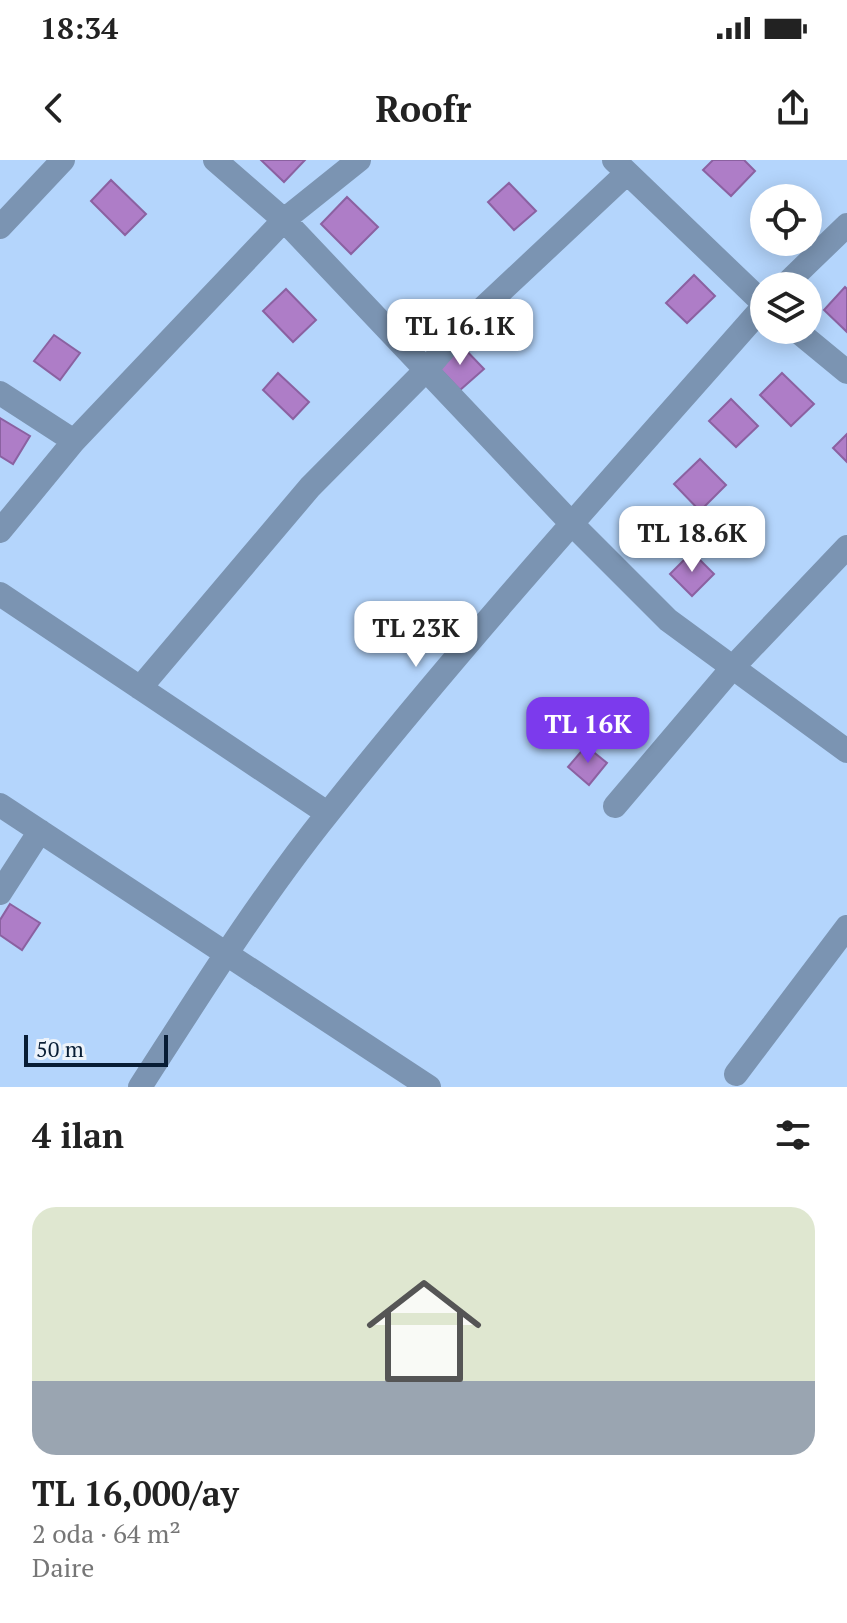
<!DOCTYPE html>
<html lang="tr">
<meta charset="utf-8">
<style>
body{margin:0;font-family:"PT Serif",serif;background:#f6f6f6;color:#222;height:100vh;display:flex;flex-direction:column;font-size:30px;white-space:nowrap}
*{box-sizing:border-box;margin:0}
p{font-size:26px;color:#767676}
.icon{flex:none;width:44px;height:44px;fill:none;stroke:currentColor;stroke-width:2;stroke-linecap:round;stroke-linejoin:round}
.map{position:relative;height:927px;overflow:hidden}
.panel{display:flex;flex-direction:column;background:#fff;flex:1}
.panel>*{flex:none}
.controls{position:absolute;left:750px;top:24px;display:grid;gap:16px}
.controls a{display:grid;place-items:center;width:72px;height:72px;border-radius:50%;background:#fff;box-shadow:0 4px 20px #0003;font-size:40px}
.scale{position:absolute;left:24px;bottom:20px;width:144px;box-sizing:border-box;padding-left:8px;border:4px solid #081d35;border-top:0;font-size:22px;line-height:28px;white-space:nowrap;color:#081d35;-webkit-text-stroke:6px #edf3fa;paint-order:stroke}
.price{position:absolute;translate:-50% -68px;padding:0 18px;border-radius:16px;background:#fff;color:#222;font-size:26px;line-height:52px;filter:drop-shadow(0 2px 4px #0008)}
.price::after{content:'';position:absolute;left:50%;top:48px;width:24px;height:18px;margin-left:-12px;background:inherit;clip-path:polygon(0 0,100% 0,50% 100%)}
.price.current{background:#7c3aed;color:#fff}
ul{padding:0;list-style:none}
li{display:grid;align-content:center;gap:16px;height:424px;padding:0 32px}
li+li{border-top:2px solid #e0e0e0}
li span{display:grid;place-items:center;height:248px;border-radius:24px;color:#555}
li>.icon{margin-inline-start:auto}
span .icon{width:144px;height:144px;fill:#fffc;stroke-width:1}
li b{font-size:34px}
h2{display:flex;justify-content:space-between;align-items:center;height:96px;padding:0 32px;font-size:34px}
.status{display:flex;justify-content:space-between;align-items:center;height:56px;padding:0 40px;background:#fff;direction:ltr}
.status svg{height:22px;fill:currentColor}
header{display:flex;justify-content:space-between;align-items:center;height:104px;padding:0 32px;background:#fff;font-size:36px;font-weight:700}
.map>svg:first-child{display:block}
.building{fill:#ae7dc7;stroke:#8b61a1;stroke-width:2}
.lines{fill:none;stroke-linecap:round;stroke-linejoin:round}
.minor{stroke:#7b94b2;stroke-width:24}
</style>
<div class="status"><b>18:34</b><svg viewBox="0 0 49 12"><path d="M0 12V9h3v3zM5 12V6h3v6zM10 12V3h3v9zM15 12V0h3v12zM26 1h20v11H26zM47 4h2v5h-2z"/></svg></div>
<header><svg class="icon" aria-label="back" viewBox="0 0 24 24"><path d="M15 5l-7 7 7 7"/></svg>Roofr<svg class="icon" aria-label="share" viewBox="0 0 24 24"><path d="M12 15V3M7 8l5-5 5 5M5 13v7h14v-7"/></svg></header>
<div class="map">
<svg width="847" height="927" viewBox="0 0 847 927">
<rect width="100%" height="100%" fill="#b4d5fc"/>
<path class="building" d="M261,0H305L284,22Z
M713,0H744L755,11L731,36L703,10Z
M111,20L146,54L125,75L91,41Z
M509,23L536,51L514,70L488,42Z
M347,37L378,67L351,94L321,64Z
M694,115L715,136L687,163L666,143Z
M845,127L847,129V172L824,150Z
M286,129L316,160L293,182L263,151Z
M54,175L80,193L60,220L34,201Z
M460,184L484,209L460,230L437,206Z
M278,213L309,242L293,259L263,230Z
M782,213L814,244L791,266L760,235Z
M731,239L758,266L736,287L709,261Z
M0,258L30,276L13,304L0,296Z
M847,274V302L833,288Z
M700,299L726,325L700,351L674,324Z
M692,392L714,414L692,436L670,414Z
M586,586L607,603L589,625L568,607Z
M10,744L40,763L22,790L0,775V760Z"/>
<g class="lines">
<path class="minor" d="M215,0L284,60L572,364L668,460L847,591
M614,0L764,144
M0,67L63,0
M784,126L847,65
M796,170L847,212
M0,233L74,281
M0,371L74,281L284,60L359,0
M0,434L327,653
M140,528L310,327L426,210L465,165L627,13
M0,645L429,927
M615,646L733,507L847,387
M0,733L40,671
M736,914L847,767
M140,927C200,834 259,739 329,652C467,478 617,313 764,146"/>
</g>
</svg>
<div class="controls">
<a><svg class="icon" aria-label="locate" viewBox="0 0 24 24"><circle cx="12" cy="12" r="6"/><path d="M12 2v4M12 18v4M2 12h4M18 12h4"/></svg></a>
<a><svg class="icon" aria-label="layers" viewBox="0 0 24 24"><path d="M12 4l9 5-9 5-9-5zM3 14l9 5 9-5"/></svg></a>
</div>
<div class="scale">50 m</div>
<b class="price" style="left:460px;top:207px">TL 16.1K</b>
<b class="price" style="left:692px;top:414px">TL 18.6K</b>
<b class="price" style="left:416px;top:509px">TL 23K</b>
<b class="price current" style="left:588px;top:605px">TL 16K</b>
</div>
<section class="panel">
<h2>4 ilan<svg class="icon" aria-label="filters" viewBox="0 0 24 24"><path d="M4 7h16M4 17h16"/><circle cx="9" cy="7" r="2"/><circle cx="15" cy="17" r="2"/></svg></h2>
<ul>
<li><span style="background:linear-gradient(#dfe7d0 70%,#9aa5b1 0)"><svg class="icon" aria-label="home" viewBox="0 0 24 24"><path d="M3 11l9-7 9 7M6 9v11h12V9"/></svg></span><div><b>TL 16,000/ay</b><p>2 oda · 64 m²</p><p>Daire</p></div></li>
</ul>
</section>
